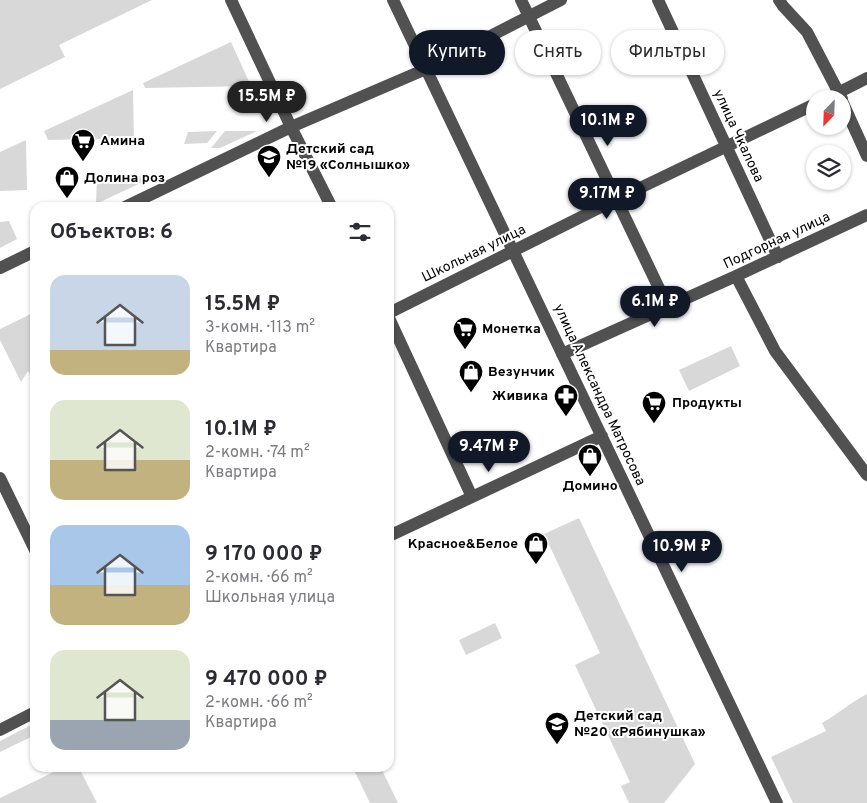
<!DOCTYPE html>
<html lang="ru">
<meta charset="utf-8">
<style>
body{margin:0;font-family:Overpass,sans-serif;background:#f2f2f3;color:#2b2b33;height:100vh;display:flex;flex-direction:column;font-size:19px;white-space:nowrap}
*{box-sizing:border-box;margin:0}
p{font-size:16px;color:#7c7c81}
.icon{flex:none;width:28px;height:28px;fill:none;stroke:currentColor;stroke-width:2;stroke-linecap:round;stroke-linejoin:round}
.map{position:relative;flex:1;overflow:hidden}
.details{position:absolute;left:30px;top:202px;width:364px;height:570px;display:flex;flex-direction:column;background:#fff;border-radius:15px;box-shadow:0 1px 4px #0004}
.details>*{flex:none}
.top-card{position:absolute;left:409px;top:30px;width:382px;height:45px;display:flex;gap:10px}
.needle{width:32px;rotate:203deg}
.buttons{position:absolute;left:806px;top:90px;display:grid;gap:10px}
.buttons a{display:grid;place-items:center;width:45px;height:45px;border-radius:50%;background:#fff;box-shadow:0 1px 4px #0004;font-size:25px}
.price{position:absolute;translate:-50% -42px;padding:0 11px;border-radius:18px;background:#111827;color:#fff;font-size:16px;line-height:32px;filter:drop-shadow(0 1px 2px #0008)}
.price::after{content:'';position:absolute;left:50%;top:30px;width:15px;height:11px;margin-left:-8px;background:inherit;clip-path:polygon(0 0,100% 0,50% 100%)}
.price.current{background:#222;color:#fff}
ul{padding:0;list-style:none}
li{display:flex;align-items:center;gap:15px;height:125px;padding:0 20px}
li span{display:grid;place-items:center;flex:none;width:140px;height:100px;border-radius:15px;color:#555}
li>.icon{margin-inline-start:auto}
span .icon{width:60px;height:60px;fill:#fffc;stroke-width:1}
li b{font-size:21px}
h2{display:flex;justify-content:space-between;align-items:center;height:60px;padding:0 20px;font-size:21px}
.chip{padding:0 18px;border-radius:22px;background:#fff;box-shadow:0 1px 4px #0004;font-size:18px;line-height:45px}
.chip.current{background:#111827;color:#fff}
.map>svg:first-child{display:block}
.green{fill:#d8d8d8}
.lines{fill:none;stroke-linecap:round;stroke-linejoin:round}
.minor{stroke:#515151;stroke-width:12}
.labels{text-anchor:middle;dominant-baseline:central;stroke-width:4;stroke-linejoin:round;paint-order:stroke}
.street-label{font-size:14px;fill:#000;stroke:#fff}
.poi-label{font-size:14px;font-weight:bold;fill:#000;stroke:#fff;text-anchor:start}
</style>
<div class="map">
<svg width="867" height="803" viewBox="0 0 867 803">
<rect width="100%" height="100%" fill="#fff"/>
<path class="green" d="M0,0H152L59,45L65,57L0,89Z
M231,42L251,86L145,88L143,83Z
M133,90L134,138L48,140L44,131Z
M217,131L207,143L184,144L188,132Z
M225,131H257L220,148H211Z
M26,140L27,190L0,191V152Z
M147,176V180L96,204L97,177Z
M9,221L17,239L0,248V222Z
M35,312V383L28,371L21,382L0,340V329Z
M731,346L740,366L689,391L679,370Z
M579,518L695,764L664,803H629L621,786L630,782L575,665L600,653L544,534Z
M495,623L502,638L466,655L459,640Z
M867,694V803H793L771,757L826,731L822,723C838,714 851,702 867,694Z
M35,723V735L0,752V741Z
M62,768H79L97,803H0V798Z
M353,768H381L398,803H370Z"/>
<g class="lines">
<path class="minor" d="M231,0L291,127L332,208
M393,0L777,803
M521,0L668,307
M658,0L778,257
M779,0L783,6L807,32L842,99
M826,99L867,78
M842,101L867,156
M123,208L291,127L426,69L561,0
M0,268L35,251
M736,276L775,351L867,475
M389,313L617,199L815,104
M389,318L472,497
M562,354L736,276L867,215
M0,478L35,550
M389,536L602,436
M0,730L35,712"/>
</g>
<defs>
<symbol id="supermarket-pin" viewBox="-11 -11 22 30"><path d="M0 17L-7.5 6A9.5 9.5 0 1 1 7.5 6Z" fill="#000" stroke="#fff"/><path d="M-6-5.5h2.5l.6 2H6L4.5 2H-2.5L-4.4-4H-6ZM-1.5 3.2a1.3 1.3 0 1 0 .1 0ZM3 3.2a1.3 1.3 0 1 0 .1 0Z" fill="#fff"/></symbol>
<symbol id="school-pin" viewBox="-11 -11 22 30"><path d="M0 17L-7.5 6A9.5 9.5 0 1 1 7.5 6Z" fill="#000" stroke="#fff"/><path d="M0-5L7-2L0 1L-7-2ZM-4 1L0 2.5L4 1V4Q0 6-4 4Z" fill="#fff"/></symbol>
<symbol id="shop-pin" viewBox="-11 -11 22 30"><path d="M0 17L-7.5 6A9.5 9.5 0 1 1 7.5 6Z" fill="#000" stroke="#fff"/><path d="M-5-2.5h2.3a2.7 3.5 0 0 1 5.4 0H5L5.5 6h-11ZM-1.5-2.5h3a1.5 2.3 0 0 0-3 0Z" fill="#fff"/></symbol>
<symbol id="pharmacy-pin" viewBox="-11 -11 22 30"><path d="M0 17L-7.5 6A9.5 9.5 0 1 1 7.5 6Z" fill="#000" stroke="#fff"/><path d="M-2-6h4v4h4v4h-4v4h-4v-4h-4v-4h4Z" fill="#fff"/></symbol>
</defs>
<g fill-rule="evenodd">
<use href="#supermarket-pin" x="69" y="127" width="28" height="38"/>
<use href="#school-pin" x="255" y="143" width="28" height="38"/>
<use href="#shop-pin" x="53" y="164" width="28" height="38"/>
<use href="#supermarket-pin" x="451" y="315" width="28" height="38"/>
<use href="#shop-pin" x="457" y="358" width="28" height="38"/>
<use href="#pharmacy-pin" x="552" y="382" width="28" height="38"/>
<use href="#supermarket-pin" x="640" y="389" width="28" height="38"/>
<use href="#shop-pin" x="576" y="442" width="28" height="38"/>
<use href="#shop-pin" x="522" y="530" width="28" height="38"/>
<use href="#school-pin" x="543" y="710" width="28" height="38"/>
</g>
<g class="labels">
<g class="street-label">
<text transform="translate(738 136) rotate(65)">улица Чкалова</text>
<text transform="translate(777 241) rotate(-25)">Подгорная улица</text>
<text transform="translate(474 254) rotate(-26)">Школьная улица</text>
<text transform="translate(599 395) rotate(65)">улица Александра Матросова</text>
</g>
<g class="poi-label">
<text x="100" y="141">Амина</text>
<text x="286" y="149">Детский сад<tspan x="286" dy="16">№19 «Солнышко»</tspan></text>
<text x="84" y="178">Долина роз</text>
<text x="482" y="329">Монетка</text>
<text x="488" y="372">Везунчик</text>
<text x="548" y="396" text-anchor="end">Живика</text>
<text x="672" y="403">Продукты</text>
<text x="590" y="486" text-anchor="middle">Домино</text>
<text x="518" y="544" text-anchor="end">Красное&amp;Белое</text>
<text x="574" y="716">Детский сад<tspan x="574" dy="16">№20 «Рябинушка»</tspan></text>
</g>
</g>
</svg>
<div class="buttons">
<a><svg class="needle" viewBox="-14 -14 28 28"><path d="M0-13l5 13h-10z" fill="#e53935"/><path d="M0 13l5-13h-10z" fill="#7c7c81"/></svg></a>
<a><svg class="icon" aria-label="layers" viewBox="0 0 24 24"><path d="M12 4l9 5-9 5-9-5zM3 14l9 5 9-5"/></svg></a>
</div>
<b class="price current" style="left:267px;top:123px">15.5M ₽</b>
<b class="price" style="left:608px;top:147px">10.1M ₽</b>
<b class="price" style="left:607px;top:220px">9.17M ₽</b>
<b class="price" style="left:655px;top:328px">6.1M ₽</b>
<b class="price" style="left:489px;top:473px">9.47M ₽</b>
<b class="price" style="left:682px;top:573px">10.9M ₽</b>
<div class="top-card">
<a class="chip current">Купить</a>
<a class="chip">Снять</a>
<a class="chip">Фильтры</a>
</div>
<section class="details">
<h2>Объектов: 6<svg class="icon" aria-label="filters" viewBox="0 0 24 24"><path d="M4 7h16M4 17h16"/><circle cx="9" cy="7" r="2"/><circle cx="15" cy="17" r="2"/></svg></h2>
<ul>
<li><span style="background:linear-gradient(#c9d6e8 75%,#c2b280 0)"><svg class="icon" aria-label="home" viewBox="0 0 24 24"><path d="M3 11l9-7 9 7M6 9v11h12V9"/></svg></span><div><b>15.5M ₽</b><p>3-комн. · 113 m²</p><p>Квартира</p></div></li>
<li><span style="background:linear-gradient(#dfe7d0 60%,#c2b280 0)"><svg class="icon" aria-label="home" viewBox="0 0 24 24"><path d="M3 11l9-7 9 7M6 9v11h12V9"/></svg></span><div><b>10.1M ₽</b><p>2-комн. · 74 m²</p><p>Квартира</p></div></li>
<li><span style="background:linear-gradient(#a9c7e8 60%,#c2b280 0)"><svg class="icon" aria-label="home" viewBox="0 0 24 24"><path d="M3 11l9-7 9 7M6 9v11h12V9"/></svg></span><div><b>9 170 000 ₽</b><p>2-комн. · 66 m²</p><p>Школьная улица</p></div></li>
<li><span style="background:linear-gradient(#dfe7d0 70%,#9aa5b1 0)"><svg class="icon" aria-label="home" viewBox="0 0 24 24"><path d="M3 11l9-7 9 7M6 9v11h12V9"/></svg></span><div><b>9 470 000 ₽</b><p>2-комн. · 66 m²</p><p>Квартира</p></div></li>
</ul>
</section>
</div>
